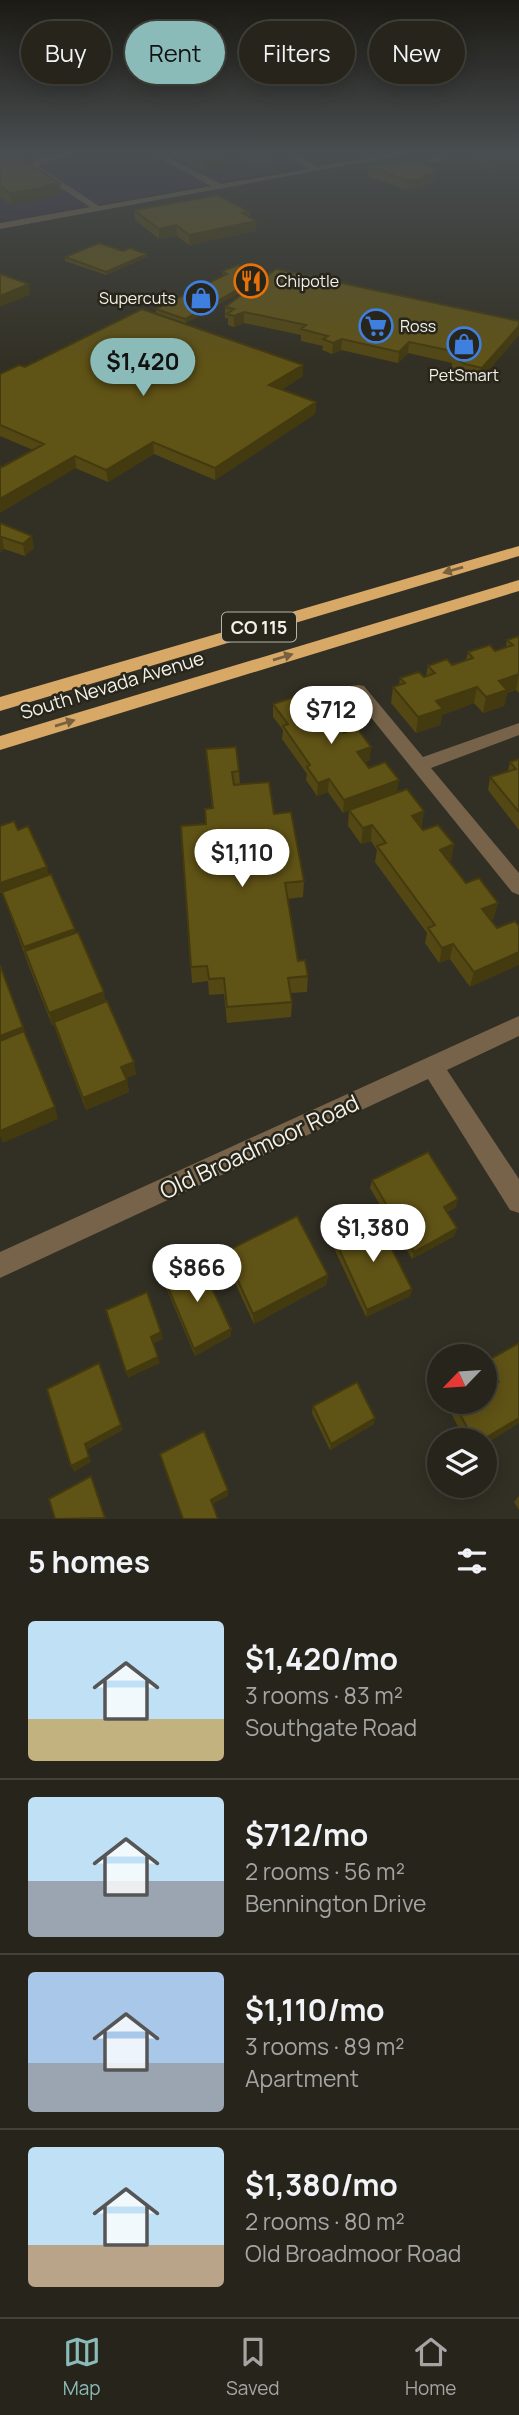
<!DOCTYPE html>
<meta charset="utf-8">
<style>
body{margin:0;font-family:Manrope,sans-serif;background:#2e2c24;color:#f1f3f6;height:100vh;display:flex;flex-direction:column;font-size:26px;white-space:nowrap}
*{box-sizing:border-box;margin:0}
p{font-size:23px;color:#a4a4a3}
.icon{flex:none;width:38px;height:38px;fill:none;stroke:currentColor;stroke-width:2;stroke-linecap:round;stroke-linejoin:round}
.map{position:relative;height:1519px;overflow:hidden}
.sheet{display:flex;flex-direction:column;background:#26241b;flex:1}
.sheet>*{flex:none}
.guide{position:absolute;left:21px;top:21px;width:478px;height:63px;display:flex;gap:14px}
.needle{width:46px;rotate:245deg}
.tools{position:absolute;left:427px;top:1344px;display:grid;gap:14px}
.tools a{display:grid;place-items:center;width:70px;height:70px;border-radius:50%;background:#26241b;box-shadow:0 4px 18px #0003,0 0 0 2px #42413a;font-size:35px}
.price{position:absolute;translate:-50% -60px;padding:0 16px;border-radius:24px;background:#fff;color:#222;font-size:23px;line-height:46px;filter:drop-shadow(0 2px 4px #0008)}
.price::after{content:'';position:absolute;left:50%;top:42px;width:21px;height:16px;margin-left:-10px;background:inherit;clip-path:polygon(0 0,100% 0,50% 100%)}
.price.on{background:#8bbbb9;color:#111}
ul{padding:0;list-style:none}
li{display:flex;align-items:center;gap:21px;height:175px;padding:0 28px}
li+li{border-top:2px solid #42413a}
li span{display:grid;place-items:center;flex:none;width:196px;height:140px;border-radius:7px;color:#555}
li>.icon{margin-inline-start:auto}
span .icon{width:84px;height:84px;fill:#fffc;stroke-width:1}
li b{font-size:30px}
h2{display:flex;justify-content:space-between;align-items:center;height:84px;padding:0 28px;font-size:30px}
.tag{padding:0 24px;border-radius:32px;background:#26241b;box-shadow:0 4px 18px #0003,0 0 0 2px #42413a;font-size:24px;line-height:63px}
.tag.on{background:#8bbbb9;color:#111}
.menu{display:flex;justify-content:space-around;align-items:center;height:98px;border-top:2px solid #42413a;background:#26241b;font-size:19px;color:#a4a4a3}
.menu a{display:grid;justify-items:center;gap:4px}
.menu .on{color:#8bbbb9}
.map>svg:first-child{display:block}
.medical{fill:#3c3342}
.lines{fill:none;stroke-linecap:round;stroke-linejoin:round}
.minor{fill:#76634a;fill-rule:evenodd}
.highway{fill:#d8a867;fill-rule:evenodd}
.wall{fill:#534713}
.shaded-wall{fill:#433a0f}
.building{fill:#605316;stroke:#433a0f;stroke-width:2}
.oneway{fill:#77603d}
.labels{text-anchor:middle;dominant-baseline:central;stroke-width:5;stroke-linejoin:round;paint-order:stroke}
.far-poi-label{font-size:16px;fill:#f2f1e9;stroke:#28261b;text-anchor:start}
.shield{fill:#28261b;stroke:#b5b4ab;stroke-width:2}
.shield-label{font-size:18px;font-weight:bold;fill:#f2f1e9}
.street-label{font-size:19px;fill:#f2f1e9;stroke:#28261b}
.near-street-label{font-size:23px;fill:#f2f1e9;stroke:#28261b}
</style>
<div class="map">
<svg width="519" height="1519" viewBox="0 0 519 1519">
<rect width="100%" height="100%" fill="#323024"/>
<path class="medical" d="M0,152H277L298,166L290,170L9,221L0,218Z"/>
<g class="lines">
<path class="minor" d="M72,152H87L41,163L38,166L99,206L211,186L148,152H158L221,184L309,169L284,152H293L317,167L402,152H419L0,229V223L90,207L29,167L35,159Z
M443,152H453L437,162H431V158Z
M358,685L364,686L423,757L519,723V735L431,768L519,873V895L512,892L352,694L350,690L352,686Z
M519,1016V1036L447,1070L519,1179V1213L510,1210L428,1079L0,1278V1252Z"/>
<path class="highway" d="M519,546V556L0,711V697Z
M519,580V591L0,750V736Z"/>
</g>
<path class="wall" d="M0,152L6,153V154L8,157L60,183L61,194L47,197V199L12,205L0,197Z
M50,152H72L65,154L53,153Z
M167,152H217L227,166H225V169L203,171Z
M234,152H263L272,157V164L253,165Z
M469,152H519V164L493,169L468,158Z
M368,166L437,180L424,185V187L407,190L368,176Z
M134,210L250,212V217L256,221V231L189,245L177,236L159,239L135,220Z
M123,251L147,254V257L106,275L65,261V257Z
M222,271L269,274L519,326V335L480,380L463,375L452,368V363L408,353L398,363L341,350L332,354L322,350L323,346L301,341V335L244,323L234,327L228,325V318H225V307L248,290L246,289L186,323L156,313V309L223,276Z
M25,367L303,376L281,390L316,402L315,414L215,480L154,454L108,482L0,436V374Z
M0,523L34,548L25,556L4,549L0,552Z
M519,636V693L516,690L507,693L504,706L483,713L474,703L442,715L440,725L416,733L391,703L393,687L399,685L400,678L426,676L428,666L452,665L466,660L468,652L495,651L506,647L507,640Z
M273,704L336,715L332,717L344,733L370,760L365,762L369,768L397,792L423,830L454,844L451,860L449,861L494,918L491,920L470,987L450,959L439,963L425,943L427,933L375,862L377,850L371,841L361,844L348,826L349,810L343,813L328,792L317,796L306,780L307,774L282,739L283,730L273,717Z
M206,749L239,771L240,784L274,814L304,881L303,897L288,899L298,961L308,976L307,992L291,993L292,1002L291,1017L227,1023L224,994L209,995L208,981L192,983L181,826L206,824L205,809L212,808Z
M519,759V830L488,790L490,777L508,771L510,762Z
M0,826L18,830L49,875L106,1001L136,1074L126,1078L129,1092L86,1110L57,1034L54,1025H52L28,964L2,892L0,893Z
M372,1180L456,1207L447,1212L457,1228L454,1236L412,1259L370,1188Z
M334,1238L412,1289L410,1296L366,1317L333,1246Z
M225,1252L328,1275L326,1285L254,1324L226,1263Z
M164,1278L231,1336L195,1356L165,1285Z
M519,1343V1423L485,1444V1440H465L452,1415L456,1407L492,1386L485,1373V1367L487,1361Z
M313,1406L374,1424L330,1450L312,1413Z
M519,1496V1510L514,1502Z"/>
<path class="shaded-wall" d="M519,152V164L493,169L494,160Z
M226,157L227,166H225V169L203,171V161Z
M438,171L437,180L424,185V187L407,190L408,181Z
M60,183L61,194L47,197V199L12,205L10,193Z
M256,221V231L189,245V235Z
M176,225L177,236L159,239V229Z
M147,254V257L106,275V272Z
M29,284L30,295L0,307V296Z
M246,285V289L186,323L185,319Z
M244,312V323L234,327V316Z
M519,326V335L480,380L482,368Z
M342,339L341,350L332,354L333,343Z
M409,342L408,353L398,363L399,352Z
M303,365V376L269,397V385Z
M316,402L315,414L215,480V468Z
M153,442L154,454L108,482L106,470Z
M75,456L76,468L0,513V499Z
M32,536L34,548L25,556L23,544Z
M2,537L4,549L0,552V538Z
M519,674L516,690L507,693L504,706L483,713L486,697L499,681Z
M477,687L474,703L442,715L440,725L416,733L418,717L436,701Z
M337,702L336,715L323,719L324,706Z
M371,747L370,760L356,765L357,752Z
M329,779L328,792L317,796L318,783Z
M399,780L397,793L343,813L344,800Z
M424,811L422,827L410,832L412,816Z
M372,825L371,841L361,844L363,828Z
M454,844L451,860L437,866L440,850Z
M47,867L49,876L0,893V883Z
M498,903L494,918L479,925L482,909Z
M75,929L76,938L25,951L26,956L24,947Z
M453,944L450,959L439,963L442,948Z
M519,952V965L470,987L474,972Z
M104,992L106,1004L52,1025L49,1013Z
M23,1027L26,1036L0,1046V1036Z
M134,1062L136,1074L123,1079L121,1067Z
M127,1080L129,1092L86,1110L83,1098Z
M55,1107L58,1119L3,1143L0,1136V1131Z
M458,1199L456,1207L441,1214L444,1207Z
M457,1228L454,1236L412,1259L414,1252Z
M328,1275L326,1285L254,1324L253,1314Z
M412,1289L410,1296L366,1317L367,1310Z
M231,1329V1336L195,1356L194,1349Z
M161,1332L163,1339L153,1344L151,1337Z
M158,1357L160,1363L128,1378L126,1372Z
M375,1418L374,1424L330,1450L331,1444Z
M519,1418V1423L485,1444V1440H482Z
M121,1425L123,1430L87,1450L91,1462L74,1472L71,1466L85,1444Z
M228,1490V1496L211,1505V1500Z"/>
<path class="building" d="M0,152H3L8,155L0,157Z
M184,152H217L226,157L221,158L225,160L203,161Z
M243,152H263L272,157L253,158Z
M477,152H519V155L494,160Z
M16,156L60,183L44,186L46,187L10,193L0,186V158Z
M419,161L438,171L423,176L425,178L408,181L368,166Z
M218,195L250,212L243,213L256,221L189,235L176,225L159,229L134,210Z
M99,243L123,251L130,248L147,254L106,272L65,257Z
M239,265L269,274L253,286L246,285L185,319L156,309L227,274L222,271Z
M276,269L519,321V326L482,368L465,364L453,357L458,352L409,342L399,352L342,339L333,343L323,339L328,336L301,329L306,325L244,312L234,316L227,314L234,309L225,307Z
M0,274L29,284L0,296Z
M142,309L303,365L269,385L316,402L215,468L153,442L106,470L75,456L0,499V468L44,444L0,425V374L19,365L25,367Z
M0,523L32,536L23,544L2,537L0,538Z
M519,636V674L499,681L507,690L486,697L477,687L436,701L443,709L418,717L393,687L405,683L400,678L419,672L424,677L435,673L428,666L447,659L452,665L473,658L468,652L490,645L495,651L513,645L507,640Z
M325,687L337,702L324,706L344,733L357,728L371,747L357,752L369,768L385,762L399,780L344,800L329,779L318,783L307,767L310,765L283,726L288,724L273,704Z
M236,747L239,771L232,772L234,785L269,782L274,814L291,812L304,881L285,883L298,961L305,960L308,976L288,978L292,1002L227,1007L224,978L209,979L207,966L191,967L181,826L206,824L205,809L213,808L206,749Z
M519,759V812L490,777L516,769L510,762Z
M407,789L424,811L412,816L423,830L438,825L454,844L440,850L466,883L479,878L498,903L482,909L497,928L515,921L519,926V952L474,972L453,944L442,948L428,928L435,925L377,846L386,843L372,825L363,828L349,810Z
M14,821L18,830L28,826L47,867L0,883V826Z
M51,874L75,929L24,947L2,892Z
M78,932L104,992L49,1013L25,951Z
M0,965L23,1027L0,1036Z
M107,1001L134,1062L121,1067L127,1080L83,1098L54,1022Z
M24,1031L55,1107L0,1131V1041Z
M428,1152L458,1199L444,1207L457,1228L414,1252L372,1180Z
M297,1216L328,1275L253,1314L225,1252Z
M377,1219L412,1289L367,1310L334,1238Z
M199,1260L231,1329L194,1349L164,1278Z
M147,1292L161,1332L151,1337L158,1357L126,1372L106,1310Z
M519,1343V1418L482,1440H474L456,1407L464,1402H485V1390L499,1382L487,1361Z
M99,1363L121,1425L85,1444L89,1457L71,1466L47,1389Z
M357,1382L375,1418L331,1444L313,1406Z
M204,1431L228,1490L211,1500L218,1519H183L160,1454Z
M91,1476L105,1518L55,1519L49,1499Z"/>
<defs><path id="oneway-solid" d="M-6-.8H1V-3.2L6.5 0L1 3.2V.8H-6Z" transform="scale(1.75)"/></defs>
<g class="oneway">
<use href="#oneway-solid" transform="translate(453 570) rotate(164)"/>
<use href="#oneway-solid" transform="translate(283 657) rotate(-17)"/>
<use href="#oneway-solid" transform="translate(65 723) rotate(-17)"/>
</g>
<linearGradient id="sky" x2="0" y2="1"><stop stop-color="#1c1a14"/><stop offset="0.42" stop-color="#494e50"/><stop offset="1" stop-color="#494e50" stop-opacity="0"/></linearGradient>
<rect width="519" height="365" fill="url(#sky)"/>
<defs>
<symbol id="restaurant-ring" viewBox="-11 -11 22 22"><circle r="9.5" fill="#28261b" stroke="#e8710a" stroke-width="1.5"/><path d="M-5-6h1v4h1v-4h1v4h1v-4h1v5L-1.5 .5V6h-2V.5L-5-1ZM5-6V6H3V1.5H1.5Q1.5-4 5-6Z" fill="#e8710a"/></symbol>
<symbol id="shop-ring" viewBox="-11 -11 22 22"><circle r="9.5" fill="#28261b" stroke="#3f7fe0" stroke-width="1.5"/><path d="M-5-2.5h2.3a2.7 3.5 0 0 1 5.4 0H5L5.5 6h-11ZM-1.5-2.5h3a1.5 2.3 0 0 0-3 0Z" fill="#3f7fe0"/></symbol>
<symbol id="supermarket-ring" viewBox="-11 -11 22 22"><circle r="9.5" fill="#28261b" stroke="#3f7fe0" stroke-width="1.5"/><path d="M-6-5.5h2.5l.6 2H6L4.5 2H-2.5L-4.4-4H-6ZM-1.5 3.2a1.3 1.3 0 1 0 .1 0ZM3 3.2a1.3 1.3 0 1 0 .1 0Z" fill="#3f7fe0"/></symbol>
</defs>
<g fill-rule="evenodd">
<use href="#restaurant-ring" x="232" y="262" width="38" height="38"/>
<use href="#shop-ring" x="182" y="279" width="38" height="38"/>
<use href="#supermarket-ring" x="357" y="307" width="38" height="38"/>
<use href="#shop-ring" x="445" y="325" width="38" height="38"/>
</g>
<g class="labels">
<g class="far-poi-label">
<text x="276" y="281">Chipotle</text>
<text x="176" y="298" text-anchor="end">Supercuts</text>
<text x="400" y="326">Ross</text>
<text x="464" y="375" text-anchor="middle">PetSmart</text>
</g>
<rect class="shield" x="222" y="612.5" width="74" height="29" rx="5"/>
<g class="shield-label">
<text x="259" y="627">CO 115</text>
</g>
<g class="street-label">
<text transform="translate(112 685) rotate(-17)">South Nevada Avenue</text>
</g>
<g class="near-street-label">
<text transform="translate(259 1146) rotate(-25)">Old Broadmoor Road</text>
</g>
</g>
</svg>
<div class="tools">
<a><svg class="needle" viewBox="-14 -14 28 28"><path d="M0-13l5 13h-10z" fill="#e53935"/><path d="M0 13l5-13h-10z" fill="#a4a4a3"/></svg></a>
<a><svg class="icon" aria-label="layers" viewBox="0 0 24 24"><path d="M12 4l9 5-9 5-9-5zM3 14l9 5 9-5"/></svg></a>
</div>
<b class="price on" style="left:143px;top:398px">$1,420</b>
<b class="price" style="left:331px;top:746px">$712</b>
<b class="price" style="left:242px;top:889px">$1,110</b>
<b class="price" style="left:373px;top:1264px">$1,380</b>
<b class="price" style="left:197px;top:1304px">$866</b>
<div class="guide">
<a class="tag">Buy</a>
<a class="tag on">Rent</a>
<a class="tag">Filters</a>
<a class="tag">New</a>
</div>
</div>
<section class="sheet">
<h2>5 homes<svg class="icon" aria-label="filters" viewBox="0 0 24 24"><path d="M4 7h16M4 17h16"/><circle cx="9" cy="7" r="2"/><circle cx="15" cy="17" r="2"/></svg></h2>
<ul>
<li><span style="background:linear-gradient(#bfe0f5 70%,#c2b280 0)"><svg class="icon" aria-label="home" viewBox="0 0 24 24"><path d="M3 11l9-7 9 7M6 9v11h12V9"/></svg></span><div><b>$1,420/mo</b><p>3 rooms · 83 m²</p><p>Southgate Road</p></div></li>
<li><span style="background:linear-gradient(#bfe0f5 60%,#9aa5b1 0)"><svg class="icon" aria-label="home" viewBox="0 0 24 24"><path d="M3 11l9-7 9 7M6 9v11h12V9"/></svg></span><div><b>$712/mo</b><p>2 rooms · 56 m²</p><p>Bennington Drive</p></div></li>
<li><span style="background:linear-gradient(#a9c7e8 65%,#9aa5b1 0)"><svg class="icon" aria-label="home" viewBox="0 0 24 24"><path d="M3 11l9-7 9 7M6 9v11h12V9"/></svg></span><div><b>$1,110/mo</b><p>3 rooms · 89 m²</p><p>Apartment</p></div></li>
<li><span style="background:linear-gradient(#bfe0f5 70%,#b9a48a 0)"><svg class="icon" aria-label="home" viewBox="0 0 24 24"><path d="M3 11l9-7 9 7M6 9v11h12V9"/></svg></span><div><b>$1,380/mo</b><p>2 rooms · 80 m²</p><p>Old Broadmoor Road</p></div></li>
</ul>
</section>
<nav class="menu">
<a class="on"><svg class="icon" aria-label="map" viewBox="0 0 24 24"><path d="M3 6l6-2 6 2 6-2v14l-6 2-6-2-6 2zM9 4v14M15 6v14"/></svg>Map</a>
<a><svg class="icon" aria-label="saved" viewBox="0 0 24 24"><path d="M7 4h10v16l-5-4-5 4z"/></svg>Saved</a>
<a><svg class="icon" aria-label="home" viewBox="0 0 24 24"><path d="M3 11l9-7 9 7M6 9v11h12V9"/></svg>Home</a>
</nav>
